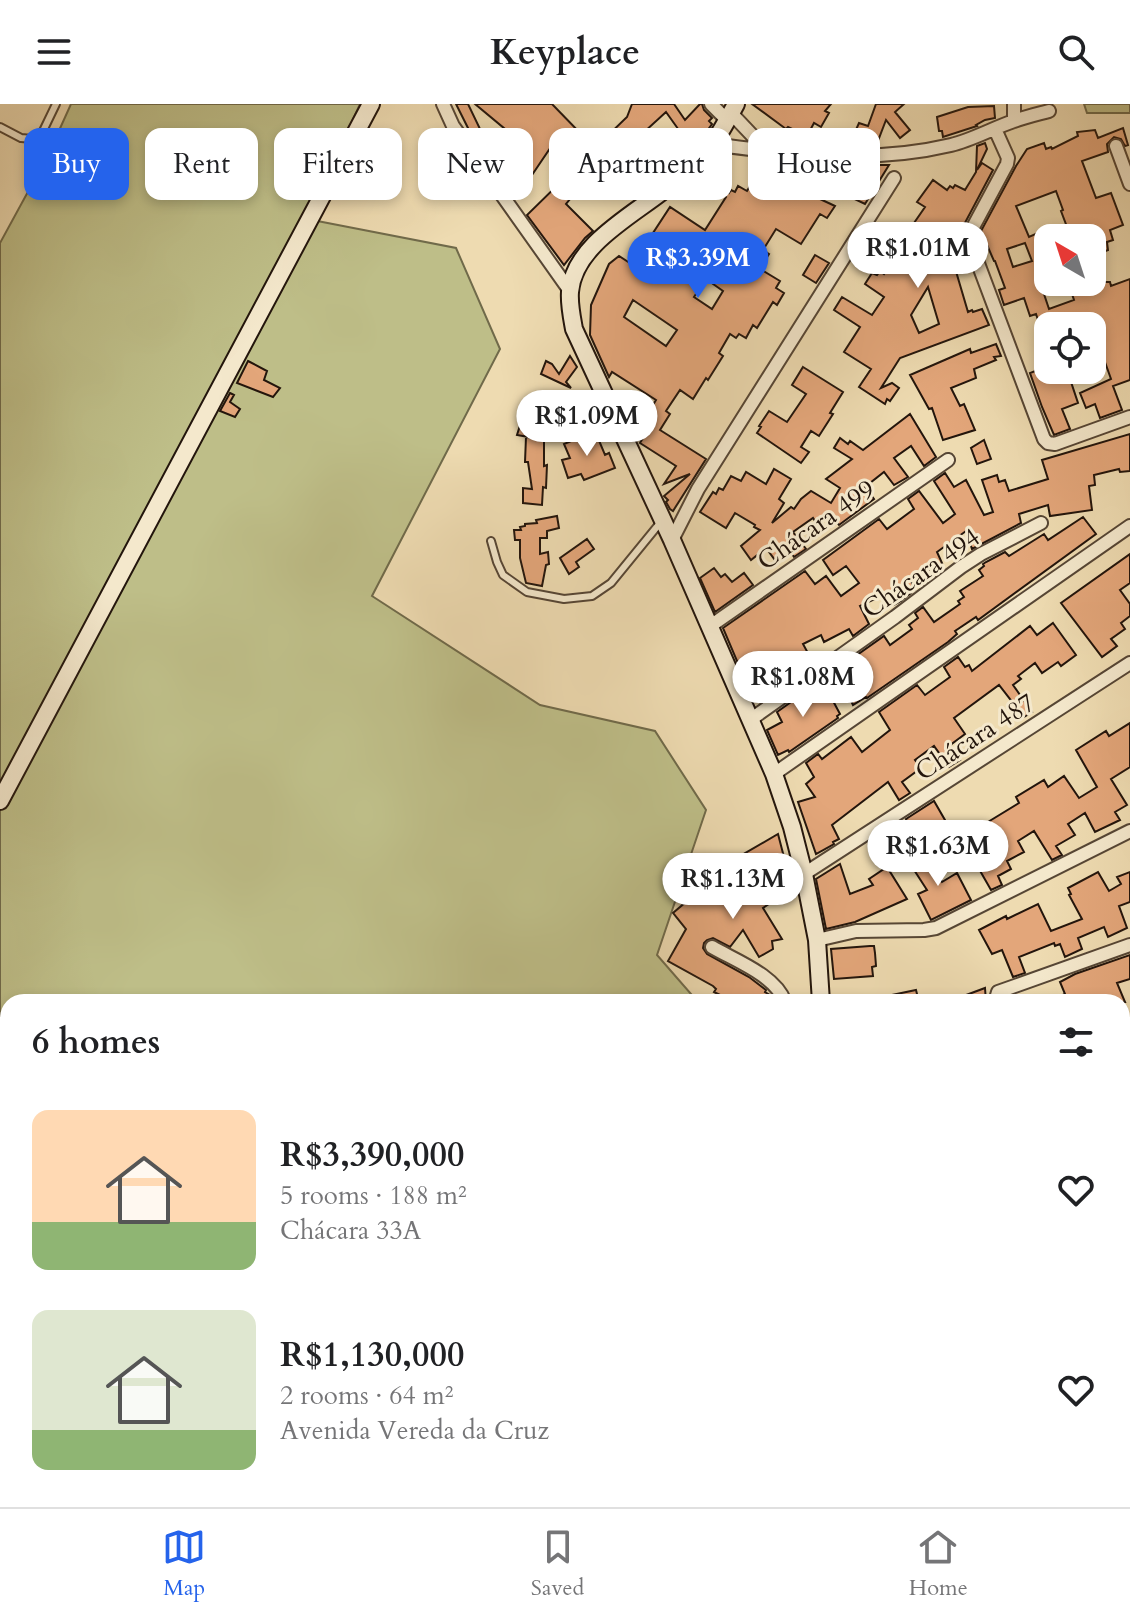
<!DOCTYPE html>
<meta charset="utf-8">
<style>
body{margin:0;font-family:Cardo,serif;background:#f2f2f2;color:#202124;height:100vh;display:flex;flex-direction:column;font-size:30px;white-space:nowrap}
*{box-sizing:border-box;margin:0}
p{font-size:26px;color:#757577}
.icon{flex:none;width:44px;height:44px;fill:none;stroke:currentColor;stroke-width:2;stroke-linecap:round;stroke-linejoin:round}
.map{position:relative;flex:1;overflow:hidden}
.side{position:absolute;left:0px;top:890px;width:1130px;height:514px;display:flex;flex-direction:column;background:#fff;border-radius:24px 24px 0 0;box-shadow:0 4px 12px #0003}
.side>*{flex:none}
.hud{position:absolute;left:24px;top:24px;width:1082px;height:72px;display:flex;gap:16px}
.needle{width:52px;rotate:321deg}
.tools{position:absolute;left:1034px;top:120px;display:grid;gap:16px}
.tools a{display:grid;place-items:center;width:72px;height:72px;border-radius:16px;background:#fff;box-shadow:0 4px 12px #0003;font-size:40px}
.price{position:absolute;translate:-50% -68px;padding:0 18px;border-radius:28px;background:#fff;color:#222;font-size:26px;line-height:52px;filter:drop-shadow(0 2px 4px #0008)}
.price::after{content:'';position:absolute;left:50%;top:48px;width:24px;height:18px;margin-left:-12px;background:inherit;clip-path:polygon(0 0,100% 0,50% 100%)}
.price.selected{background:#2563eb;color:#fff}
ul{padding:0;list-style:none}
li{display:flex;align-items:center;gap:24px;height:200px;padding:0 32px}
li span{display:grid;place-items:center;flex:none;width:224px;height:160px;border-radius:16px;color:#555}
li>.icon{margin-inline-start:auto}
span .icon{width:96px;height:96px;fill:#fffc;stroke-width:1}
li b{font-size:34px}
h2{display:flex;justify-content:space-between;align-items:center;height:96px;padding:0 32px;font-size:34px}
.pill{padding:0 28px;border-radius:16px;background:#fff;box-shadow:0 4px 12px #0003;font-size:28px;line-height:72px}
.pill.selected{background:#2563eb;color:#fff}
header{display:flex;justify-content:space-between;align-items:center;height:104px;padding:0 32px;background:#fff;font-size:36px;font-weight:700}
.tabs{display:flex;justify-content:space-around;align-items:center;height:112px;border-top:2px solid #e0e0e0;background:#fff;font-size:22px;color:#757577}
.tabs a{display:grid;justify-items:center;gap:4px}
.tabs .selected{color:#2563eb}
.map>svg:first-child{display:block}
.green{fill:#bebe88;stroke:#706a4a;stroke-width:2}
.building{fill:#e3a67a;stroke:#23150c;stroke-width:2;fill-rule:evenodd}
.lines{fill:none;stroke-linecap:round;stroke-linejoin:round}
.lane-casing{stroke:#564635;stroke-width:10}
.street-casing{stroke:#564635;stroke-width:16}
.secondary-casing{stroke:#23150c;stroke-width:20}
.lane{stroke:#f4e8cc;stroke-width:6}
.street{stroke:#f4e8cc;stroke-width:12}
.secondary{stroke:#f4e8cc;stroke-width:16}
.labels{text-anchor:middle;dominant-baseline:central;stroke-width:6;stroke-linejoin:round;paint-order:stroke}
.street-label{font-size:26px;fill:#23150c;stroke:#f4e8cc}
</style>
<header><svg class="icon" aria-label="menu" viewBox="0 0 24 24"><path d="M4 6h16M4 12h16M4 18h16"/></svg>Keyplace<svg class="icon" aria-label="search" viewBox="0 0 24 24"><circle cx="10" cy="10" r="6"/><path d="M15 15l6 6"/></svg></header>
<div class="map">
<svg width="1130" height="1403" viewBox="0 0 1130 1403">
<rect width="100%" height="100%" fill="#eedbb1"/>
<filter id="stains"><feTurbulence type="fractalNoise" baseFrequency=".0025" numOctaves="4"/><feColorMatrix values="0 0 0 0 .2 0 0 0 0 .09 0 0 0 0 .02 0 0 0 .5 -.17"/></filter>
<radialGradient id="worn" r=".72"><stop offset=".6" stop-color="#630" stop-opacity="0"/><stop offset="1" stop-color="#630" stop-opacity=".3"/></radialGradient>
<path class="green" d="M71,0H360L307,115L456,144L500,245L372,492L540,601L655,627L706,706L657,851L698,898H8V932L0,926V139L48,51Z
M1084,0H1130V9H1087Z"/>
<path class="building" d="M456,0H468L481,27L472,32Z
M475,0H552L584,33L571,45L557,34L530,74L523,70L520,76L494,61L504,42L502,39L511,30Z
M632,0H674L685,16L700,0H702L704,6L712,14L709,17L712,20L697,41L653,81L643,71L617,73L616,59L602,73L590,61L601,50L595,44L627,13ZM666,8L681,29L660,48L643,29Z
M752,0H831L825,7L829,9L821,23L814,19L807,32L788,23L786,25Z
M876,0H904L895,8L910,26L900,34L886,16L876,42L856,43L861,30L855,28L859,19L868,22Z
M994,2L995,14L985,16L976,21L977,22L943,33L942,27H939L937,13L968,3Z
M1123,24L1128,41L1125,42L1121,35L1114,33L1107,40L1108,48L1082,57L1096,94L1111,89L1123,121L1110,126L1113,136L1107,138L1108,146L1092,152V134H1048V168L1038,172L1049,205L1074,196L1068,178H1110L1111,182L1130,175V276L1113,282L1122,306L1100,314L1095,300L1086,304L1080,289L1111,275L1092,222L1090,220L1085,222L1084,217L1072,222H1040L1036,210L1030,212L1024,194L1004,201L999,186L1005,184L995,157H994L981,127L1016,62L1027,45L1044,39L1046,45L1051,43L1052,45L1078,32L1077,28L1095,26L1098,34ZM1056,87L1063,106L1061,107L1067,123L1042,132L1040,128L1029,133L1016,102ZM1025,139L1032,157L1013,163L1007,145Z
M985,39L987,45L977,66L982,59L993,66L950,147L968,208L972,206L973,208L982,205L989,221L900,254L881,284L892,279L899,284L890,297L887,295L885,300L859,283L871,265L844,248L860,223L834,206L842,193L872,211L884,193L865,180L872,169L877,171L880,167L884,170L895,154L905,161L926,129L914,119L925,103L917,98L933,76L947,86L950,82L953,84L955,81L965,86L976,68L977,42ZM928,183L939,220L919,229L911,211Z
M778,57L796,59L815,67L805,88L835,102L827,114L820,110L801,140L776,125L763,146L769,150L760,165L780,177L776,184L784,189L777,201L773,198L757,224L753,221L746,234L739,230L736,234L730,230L719,249L723,252L708,276L706,274L693,295L680,286L666,307L670,310L660,326L706,355L673,407L670,405L666,398L668,396L664,392L690,370L664,380L676,362L640,339L651,320L644,315L656,296L612,268L609,273L590,231L591,201L609,160L619,152L645,169L650,162L665,173L682,148L653,129L670,103L705,126L726,93L699,76L707,68L729,89L731,86L735,88L738,82L747,87L753,77L762,83ZM706,175L723,187L712,205L694,193ZM633,196L677,226L666,242L624,213Z
M578,61L587,69L566,91L570,95L566,100L593,127L585,134L564,161L527,111Z
M853,61H889L865,100L844,90L852,73Z
M815,151L829,159L816,179L803,171Z
M996,240L1001,252L994,253L996,256L974,265L976,274L951,284L960,302L964,300L975,326L943,336L932,304L929,305L910,271L970,245L971,249Z
M570,252L577,263L566,278L571,284L541,270L546,257L552,260L559,270Z
M248,257L267,267L264,276L280,284L273,293L237,279Z
M1048,262V266H1067L1078,299L1062,305L1070,325L1054,331L1042,303L1030,269Z
M803,263L843,288L830,309L833,310L819,332L811,327L801,343L809,348L801,359L757,329L761,323L759,322L769,307L787,318L806,290L792,281Z
M230,289L234,291L230,298L240,305L235,313L220,307Z
M910,310L936,353L924,362L911,342L894,354L908,373L894,381L884,368L865,383L874,395L839,421L830,410L817,420L813,414L793,428L806,445L794,453L789,446L775,456L766,444L751,456L741,442L760,426L754,423L755,421L735,409L726,424L700,408L713,388L716,390L719,384L723,386L731,372L741,377L746,368L766,380L774,365L791,375L779,395L784,399L772,419L791,403L794,405L801,395L811,387L831,399L840,384L826,375L852,355L834,344L840,334L848,340L850,337L863,346Z
M523,312L533,313L529,333L517,331Z
M595,327L605,351L609,349L615,364L584,376L581,370L568,374L562,356L570,354L564,340Z
M1130,330V367L1120,368L1119,365L1094,371L1095,381L1089,382L1092,406L1050,412L1048,401L1019,410L1021,419L972,445L966,427L937,448L942,459L910,475L915,486L901,497L894,501L887,489L860,502L869,520L853,532L849,525L824,538L821,531L803,540L809,551L807,552L809,556L792,568L795,573L760,598L750,582L748,583L723,524L805,467L815,480L826,472L841,492L859,479L846,462L833,471L823,456L879,415L887,425L914,405L908,395L919,387L943,419L955,410L934,377L945,369L954,383L966,376L984,411L993,408L982,376L997,371L999,378L1005,376L1009,387L1048,375L1042,356Z
M526,333L544,335V362L547,361L546,384L543,383L542,401L523,399V384L532,385L528,358H525Z
M984,336L991,355L977,360L971,344Z
M557,412L559,424L547,427V434H540V450L548,448L549,460L546,461L542,482L526,479L520,454V436H515L514,426H521L520,423L525,422V420L537,419L536,416Z
M1083,413L1096,430L978,516L976,513L955,527L957,530L948,538L867,594L866,593L853,601L839,571L847,566L843,561L884,532L890,541L912,525L909,521L918,514L915,509L923,503L934,518L960,500L958,497L964,493L960,487L983,472L979,466L984,462L983,460L986,458L1005,448L1009,452L1044,430L1048,436Z
M587,435L594,445L576,458L579,463L569,470L560,454Z
M1130,450V479L1120,486L1130,500V512L1121,519L1125,525L1111,535L1117,542L1102,553L1061,499Z
M714,464L721,473L725,470L732,478L744,469L753,481L715,508L700,474Z
M1053,519L1076,551L1061,562L1058,558L1042,569L1035,559L1018,572L1021,575L1013,581L1032,608L1024,613L999,581L954,614L965,630L949,642L960,656L949,663L934,642L915,656L921,664L902,678L910,689L899,696L888,678L832,721L839,735L833,738L834,740L816,750L798,698L815,693L806,680L814,673L806,659L818,650L822,655L851,633L862,648L890,626L879,608L917,581L925,591L950,573L944,563L958,553L965,563L969,561L972,567L1030,522L1037,531Z
M824,580L840,610L837,612L838,614L789,648L788,646L778,651L767,626L782,618L777,608L815,581L817,584Z
M1130,619V663L1111,675L1127,701L1115,708L1120,716L1095,728L1085,709L1068,720L1075,731L1056,742L1062,751L1052,756L1034,727L1018,737L1024,748L1007,757L1011,765L998,772L1002,781L991,786L975,758L964,765L942,733L925,745L909,721L906,715L934,697L960,742L986,726L983,721L1019,699L1016,693L1044,676L1048,683L1064,672L1079,694L1097,683L1076,646L1106,627L1109,632Z
M778,730L792,784L763,804L782,835L772,837L773,845L759,853L743,826L730,843L713,834L707,836L704,839L703,844L707,850L749,873L766,886L765,888L770,891L766,898H734L714,888L716,885L713,882L668,857L686,825L673,809L693,792L691,789L707,775L705,772L722,762L735,789L753,773L742,751Z
M921,745L942,778L957,769L971,796L931,816L918,790L927,786L907,755Z
M840,760L850,790L873,781L869,775L887,763L907,795L855,818L826,825L816,775Z
M1098,768L1109,787L1121,780L1117,773L1130,768V798L1119,802L1127,824L1108,833L1104,823L1078,834L1082,845L1065,853L1060,840L1055,842L1054,839L1019,853L1025,869L1013,873L1002,846L992,850L979,826L1006,812L1007,815L1038,800L1051,827L1082,815L1069,791L1071,790L1068,784Z
M870,842H874L875,849L876,862L872,863L873,872L834,875L831,845Z
M1130,851V875L1117,879L1125,898H1047L1065,890L1060,878L1075,870Z
M985,884L986,898H950V897Z
M916,886L919,898H883L882,893Z"/>
<g class="lines">
<defs>
<path id="lane" d="M0,23L21,34L33,35L43,27L56,0
M491,437L497,458L503,471L527,488L564,495L592,492L611,479L660,419
M682,1396L685,1403
M356,1403L358,1396"/>
<path id="street" d="M443,0L453,22L570,187
M711,0L727,16
M1014,0V17
M731,9L768,48
M995,25L1008,54L1007,60L971,127L970,138L1044,335L1048,339L1055,340L1130,313
M712,40C792,51 871,60 951,41C972,36 993,24 1014,17C1025,13 1038,10 1049,7
M1116,42L1130,80
M672,436L698,385L894,74
M709,523L948,356
M750,616L895,513L961,463L981,450L1041,419
M774,670L1130,422
M804,770L1130,559
M817,836L856,827L924,826L936,824L1130,727
M712,843C736,857 775,871 785,898
M995,898L998,888L1130,841
M1122,955L1130,953
M1122,1094L1130,1092
M1122,1177H1130
M1122,1296L1130,1294
M1122,1368L1130,1365
M236,1396L251,1403
M21,1403L22,1396
M1062,1403L1073,1396"/>
<path id="secondary" d="M736,0C729,13 722,26 714,38C704,52 687,66 674,78C640,108 574,138 570,188C569,200 572,214 574,225L672,436L774,670L792,723L804,770L817,836L821,898
M0,697L371,0
M0,963L8,968
M722,1396L734,1403
M793,1396L803,1403
M858,1396L859,1403
M253,1403L257,1396
M304,1403L307,1396
M817,1403L827,1400L832,1396"/>
</defs>
<use href="#lane" class="lane-casing"/>
<use href="#street" class="street-casing"/>
<use href="#secondary" class="secondary-casing"/>
<use href="#lane" class="lane"/>
<use href="#street" class="street"/>
<use href="#secondary" class="secondary"/>
</g>
<g class="labels">
<g class="street-label">
<text transform="translate(816 421) rotate(-35)">Chácara 499</text>
<text transform="translate(921 469) rotate(-35)">Chácara 494</text>
<text transform="translate(975 633) rotate(-33)">Chácara 487</text>
</g>
</g>
<rect width="100%" height="100%" filter="url(#stains)"/>
<rect width="100%" height="100%" fill="url(#worn)"/>
</svg>
<div class="tools">
<a><svg class="needle" viewBox="-14 -14 28 28"><path d="M0-13l5 13h-10z" fill="#e53935"/><path d="M0 13l5-13h-10z" fill="#757577"/></svg></a>
<a><svg class="icon" aria-label="locate" viewBox="0 0 24 24"><circle cx="12" cy="12" r="6"/><path d="M12 2v4M12 18v4M2 12h4M18 12h4"/></svg></a>
</div>
<b class="price" style="left:918px;top:186px">R$1.01M</b>
<b class="price selected" style="left:698px;top:196px">R$3.39M</b>
<b class="price" style="left:587px;top:354px">R$1.09M</b>
<b class="price" style="left:803px;top:615px">R$1.08M</b>
<b class="price" style="left:938px;top:784px">R$1.63M</b>
<b class="price" style="left:733px;top:817px">R$1.13M</b>
<div class="hud">
<a class="pill selected">Buy</a>
<a class="pill">Rent</a>
<a class="pill">Filters</a>
<a class="pill">New</a>
<a class="pill">Apartment</a>
<a class="pill">House</a>
</div>
<section class="side">
<h2>6 homes<svg class="icon" aria-label="filters" viewBox="0 0 24 24"><path d="M4 7h16M4 17h16"/><circle cx="9" cy="7" r="2"/><circle cx="15" cy="17" r="2"/></svg></h2>
<ul>
<li><span style="background:linear-gradient(#ffd9b3 70%,#8fb573 0)"><svg class="icon" aria-label="home" viewBox="0 0 24 24"><path d="M3 11l9-7 9 7M6 9v11h12V9"/></svg></span><div><b>R$3,390,000</b><p>5 rooms · 188 m²</p><p>Chácara 33A</p></div><svg class="icon" aria-label="heart" viewBox="0 0 24 24"><path d="M12 20l-8-8c-3-5 5-10 8-4 3-6 11-1 8 4z"/></svg></li>
<li><span style="background:linear-gradient(#dfe7d0 75%,#8fb573 0)"><svg class="icon" aria-label="home" viewBox="0 0 24 24"><path d="M3 11l9-7 9 7M6 9v11h12V9"/></svg></span><div><b>R$1,130,000</b><p>2 rooms · 64 m²</p><p>Avenida Vereda da Cruz</p></div><svg class="icon" aria-label="heart" viewBox="0 0 24 24"><path d="M12 20l-8-8c-3-5 5-10 8-4 3-6 11-1 8 4z"/></svg></li>
</ul>
</section>
</div>
<nav class="tabs">
<a class="selected"><svg class="icon" aria-label="map" viewBox="0 0 24 24"><path d="M3 6l6-2 6 2 6-2v14l-6 2-6-2-6 2zM9 4v14M15 6v14"/></svg>Map</a>
<a><svg class="icon" aria-label="saved" viewBox="0 0 24 24"><path d="M7 4h10v16l-5-4-5 4z"/></svg>Saved</a>
<a><svg class="icon" aria-label="home" viewBox="0 0 24 24"><path d="M3 11l9-7 9 7M6 9v11h12V9"/></svg>Home</a>
</nav>
